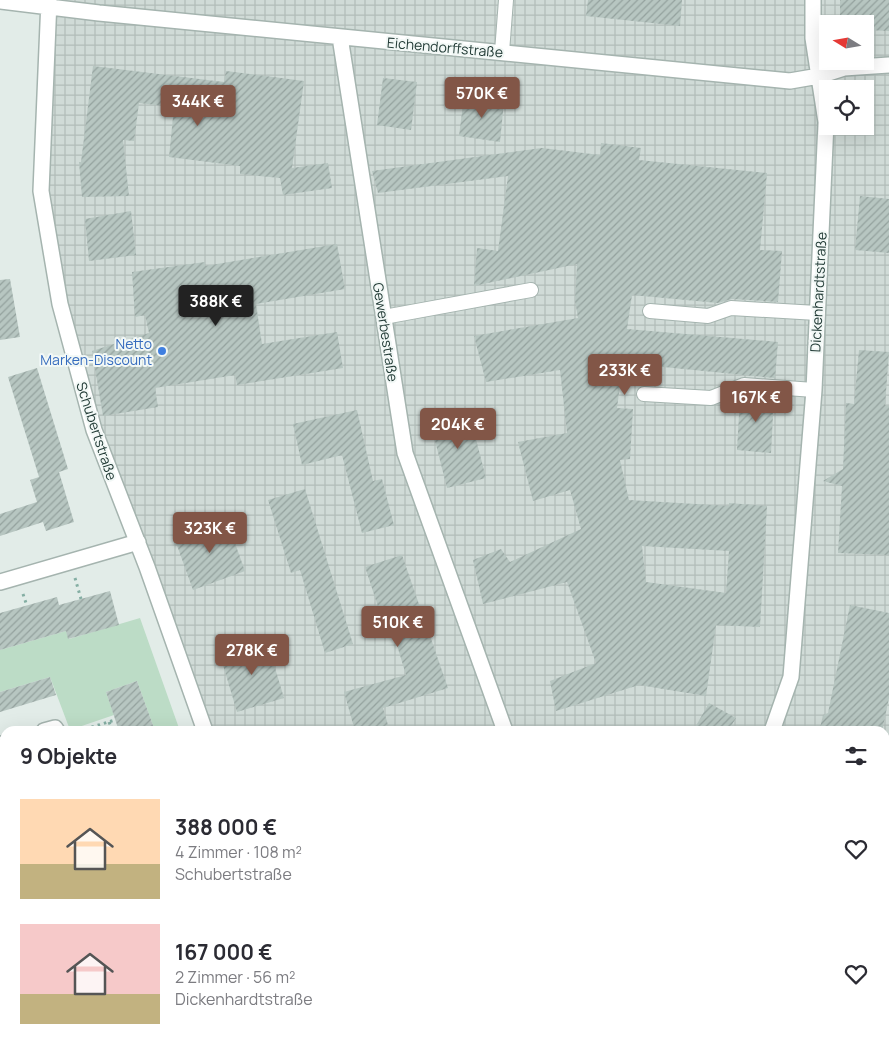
<!DOCTYPE html>
<html lang="de">
<meta charset="utf-8">
<style>
body{margin:0;font-family:Manrope,sans-serif;background:#f7f7f7;color:#2b2b33;height:100vh;display:flex;flex-direction:column;font-size:19px;white-space:nowrap}
*{box-sizing:border-box;margin:0}
p{font-size:16px;color:#7c7c81}
.icon{flex:none;width:28px;height:28px;fill:none;stroke:currentColor;stroke-width:2;stroke-linecap:round;stroke-linejoin:round}
.map{position:relative;flex:1;overflow:hidden}
.side{position:absolute;left:0px;top:726px;width:890px;height:321px;display:flex;flex-direction:column;background:#fff;border-radius:15px 15px 0 0;box-shadow:0 5px 20px #0002}
.side>*{flex:none}
.needle{width:32px;rotate:281deg}
.buttons{position:absolute;left:819px;top:15px;display:grid;gap:10px}
.buttons a{display:grid;place-items:center;width:55px;height:55px;border-radius:0px;background:#fff;box-shadow:0 5px 20px #0002;font-size:25px}
.price{position:absolute;translate:-50% -42px;padding:0 11px;border-radius:5px;background:#825647;color:#fff;font-size:16px;line-height:32px;filter:drop-shadow(0 1px 2px #0008)}
.price::after{content:'';position:absolute;left:50%;top:30px;width:15px;height:11px;margin-left:-8px;background:inherit;clip-path:polygon(0 0,100% 0,50% 100%)}
.price.on{background:#222;color:#fff}
ul{padding:0;list-style:none}
li{display:flex;align-items:center;gap:15px;height:125px;padding:0 20px}
li span{display:grid;place-items:center;flex:none;width:140px;height:100px;border-radius:0px;color:#555}
li>.icon{margin-inline-start:auto}
span .icon{width:60px;height:60px;fill:#fffc;stroke-width:1}
li b{font-size:21px}
h2{display:flex;justify-content:space-between;align-items:center;height:60px;padding:0 20px;font-size:21px}
.map>svg:first-child{display:block}
.industrial{fill:url(#industrial-grid);fill-rule:evenodd}
.green{fill:#bcdcc6}
.building{fill:url(#building-hatch);fill-rule:evenodd}
.lines{fill:none;stroke-linecap:round;stroke-linejoin:round}
.lane-casing{stroke:#a5b4af;stroke-width:16}
.street-casing{stroke:#a5b4af;stroke-width:18}
.path{stroke:#84aea3;stroke-width:3;stroke-dasharray:2.5 4;stroke-linecap:butt}
.lane{stroke:#fff;stroke-width:14}
.street{stroke:#fff;stroke-width:15}
.shop-dot{fill:#3f7fe0;stroke:#f2f8f6;stroke-width:2}
.labels{text-anchor:middle;dominant-baseline:central;stroke-width:4;stroke-linejoin:round;paint-order:stroke}
.street-label{font-size:14px;fill:#233c37;stroke:#f2f8f6}
.shop-label{font-size:14px;fill:#366cbe;stroke:#f2f8f6;text-anchor:end}
</style>
<div class="map">
<svg width="889" height="1047" viewBox="0 0 889 1047">
<defs>
<pattern id="industrial-grid" width="8" height="8" patternUnits="userSpaceOnUse" patternTransform="scale(1.25)"><rect width="8" height="8" fill="#d0dbd7"/><path d="M0 4h8M4 0v8" fill="none" stroke="#b2bdb9"/></pattern>
<pattern id="building-hatch" width="6" height="6" patternUnits="userSpaceOnUse" patternTransform="scale(1.25)"><rect width="6" height="6" fill="#b7c6c1"/><path d="M-1 1l2-2M0 6l6-6M5 7l2-2" fill="none" stroke="#94a29e"/></pattern>
</defs>
<rect width="100%" height="100%" fill="#e2ece8"/>
<path class="industrial" d="M49,0H889V1047H317L316,1043L885,1042V731H205L94,430L41,191ZM828,24H865V61H828ZM828,89H865V126H828Z"/>
<path class="green" d="M140,618L180,731H155L137,681L106,692L114,715L70,730L50,677L0,692V650L66,631L69,639Z"/>
<path class="building" d="M588,0H682L680,26L586,16Z
M840,0H889V31L865,30V24H840Z
M93,66L224,82L226,71L304,81L292,168L328,163L332,188L283,195L280,178L240,174V166L169,157L174,107L139,103L134,141L123,140L129,196L82,197L79,162H81Z
M383,78L417,82L411,130L377,125Z
M464,96L504,101L500,142L459,136Z
M601,143L641,148L639,160L767,173L760,250L782,251L778,302L732,299L718,303L632,295L627,329L778,342L775,378L623,363L617,408L633,409L630,459L620,460L629,500L729,506V503L767,506L760,627L716,625L706,696L639,685L556,711L550,681L596,663L567,582L483,604L473,560L501,549L510,562L581,529L570,490L533,501L518,442L567,433L560,370L486,382L474,336L578,318L575,301L577,264L474,286L477,248L498,251L508,176L378,193L372,171L542,148L600,155ZM642,546L729,551L726,593L646,582Z
M860,196L889,199V253L855,250Z
M131,211L136,255L89,261L85,219Z
M337,244L345,289L256,304L262,344L337,332L343,368L237,385L235,375L155,388L158,407L103,416L92,351L149,333L145,315L135,317L132,272L205,262V266Z
M10,279L20,337L0,340V280Z
M859,350L889,352L885,405L889,406V555L838,553L842,486L823,481L843,469L846,403L854,404Z
M37,368L68,469L59,472L74,522L46,531L43,522L0,536V514L37,502L30,480L39,477L8,377Z
M745,394L774,396L771,453L737,450L740,396Z
M357,410L373,481L382,479L394,525L362,533L342,455L302,465L293,424Z
M469,412L486,478L447,488L430,421Z
M305,489L353,644L325,653L300,570L291,573L268,500Z
M226,518L245,571L193,590L174,537Z
M402,555L448,688L383,708L388,725L366,731H355L344,692L406,675L392,629L386,631L365,567Z
M110,591L119,625L68,639L66,631L0,650V613L57,597L59,605Z
M850,605L889,613V698L882,731H853L839,728L834,731L820,728L823,715L828,713Z
M267,641L284,698L237,712L220,655Z
M50,677L56,695L0,712V692Z
M137,681L155,731H119L106,692Z
M709,703L736,718L728,731H693Z"/>
<g class="lines">
<defs>
<path id="lane" d="M502,52L506,0
M650,311L708,316L731,308L817,313
M384,317L531,290
M644,394L711,398L744,385L814,390
M812,1047L813,1042"/>
<path id="street" d="M49,0L41,191L60,304L94,430L147,567L205,731
M0,1L99,13L790,81L819,76L844,68L889,65
M340,37L405,453L505,731
M0,582L138,542
M44,731L55,728L57,731
M772,731L791,677L814,390L826,122L813,38V0
M0,745L5,743
M0,913L5,925
M53,1042L55,1047
M190,1042L192,1047
M316,1042L317,1047
M659,1042L661,1047
M204,1047L210,1042
M525,1047L529,1042"/>
</defs>
<use href="#lane" class="lane-casing"/>
<use href="#street" class="street-casing"/>
<path class="path" d="M75,578L81,599
M23,594L27,606
M109,722L113,731
M79,731L115,720"/>
<use href="#lane" class="lane"/>
<use href="#street" class="street"/>
</g>
<circle class="shop-dot" cx="162" cy="351" r="5"/>
<g class="labels">
<g class="street-label">
<text transform="translate(445 47) rotate(5)">Eichendorffstraße</text>
<text transform="translate(818 292) rotate(-87)">Dickenhardtstraße</text>
<text transform="translate(386 332) rotate(81)">Gewerbestraße</text>
<text transform="translate(97 431) rotate(72)">Schubertstraße</text>
</g>
<g class="shop-label">
<text x="152" y="343">Netto<tspan x="152" dy="16">Marken-Discount</tspan></text>
</g>
</g>
</svg>
<div class="buttons">
<a><svg class="needle" viewBox="-14 -14 28 28"><path d="M0-13l5 13h-10z" fill="#e53935"/><path d="M0 13l5-13h-10z" fill="#7c7c81"/></svg></a>
<a><svg class="icon" aria-label="locate" viewBox="0 0 24 24"><circle cx="12" cy="12" r="6"/><path d="M12 2v4M12 18v4M2 12h4M18 12h4"/></svg></a>
</div>
<b class="price" style="left:482px;top:119px">570K €</b>
<b class="price" style="left:198px;top:127px">344K €</b>
<b class="price on" style="left:216px;top:327px">388K €</b>
<b class="price" style="left:625px;top:396px">233K €</b>
<b class="price" style="left:756px;top:423px">167K €</b>
<b class="price" style="left:458px;top:450px">204K €</b>
<b class="price" style="left:210px;top:554px">323K €</b>
<b class="price" style="left:398px;top:648px">510K €</b>
<b class="price" style="left:252px;top:676px">278K €</b>
<section class="side">
<h2>9 Objekte<svg class="icon" aria-label="filters" viewBox="0 0 24 24"><path d="M4 7h16M4 17h16"/><circle cx="9" cy="7" r="2"/><circle cx="15" cy="17" r="2"/></svg></h2>
<ul>
<li><span style="background:linear-gradient(#ffd9b3 65%,#c2b280 0)"><svg class="icon" aria-label="home" viewBox="0 0 24 24"><path d="M3 11l9-7 9 7M6 9v11h12V9"/></svg></span><div><b>388 000 €</b><p>4 Zimmer · 108 m²</p><p>Schubertstraße</p></div><svg class="icon" aria-label="heart" viewBox="0 0 24 24"><path d="M12 20l-8-8c-3-5 5-10 8-4 3-6 11-1 8 4z"/></svg></li>
<li><span style="background:linear-gradient(#f6c9c9 70%,#c2b280 0)"><svg class="icon" aria-label="home" viewBox="0 0 24 24"><path d="M3 11l9-7 9 7M6 9v11h12V9"/></svg></span><div><b>167 000 €</b><p>2 Zimmer · 56 m²</p><p>Dickenhardtstraße</p></div><svg class="icon" aria-label="heart" viewBox="0 0 24 24"><path d="M12 20l-8-8c-3-5 5-10 8-4 3-6 11-1 8 4z"/></svg></li>
</ul>
</section>
</div>
